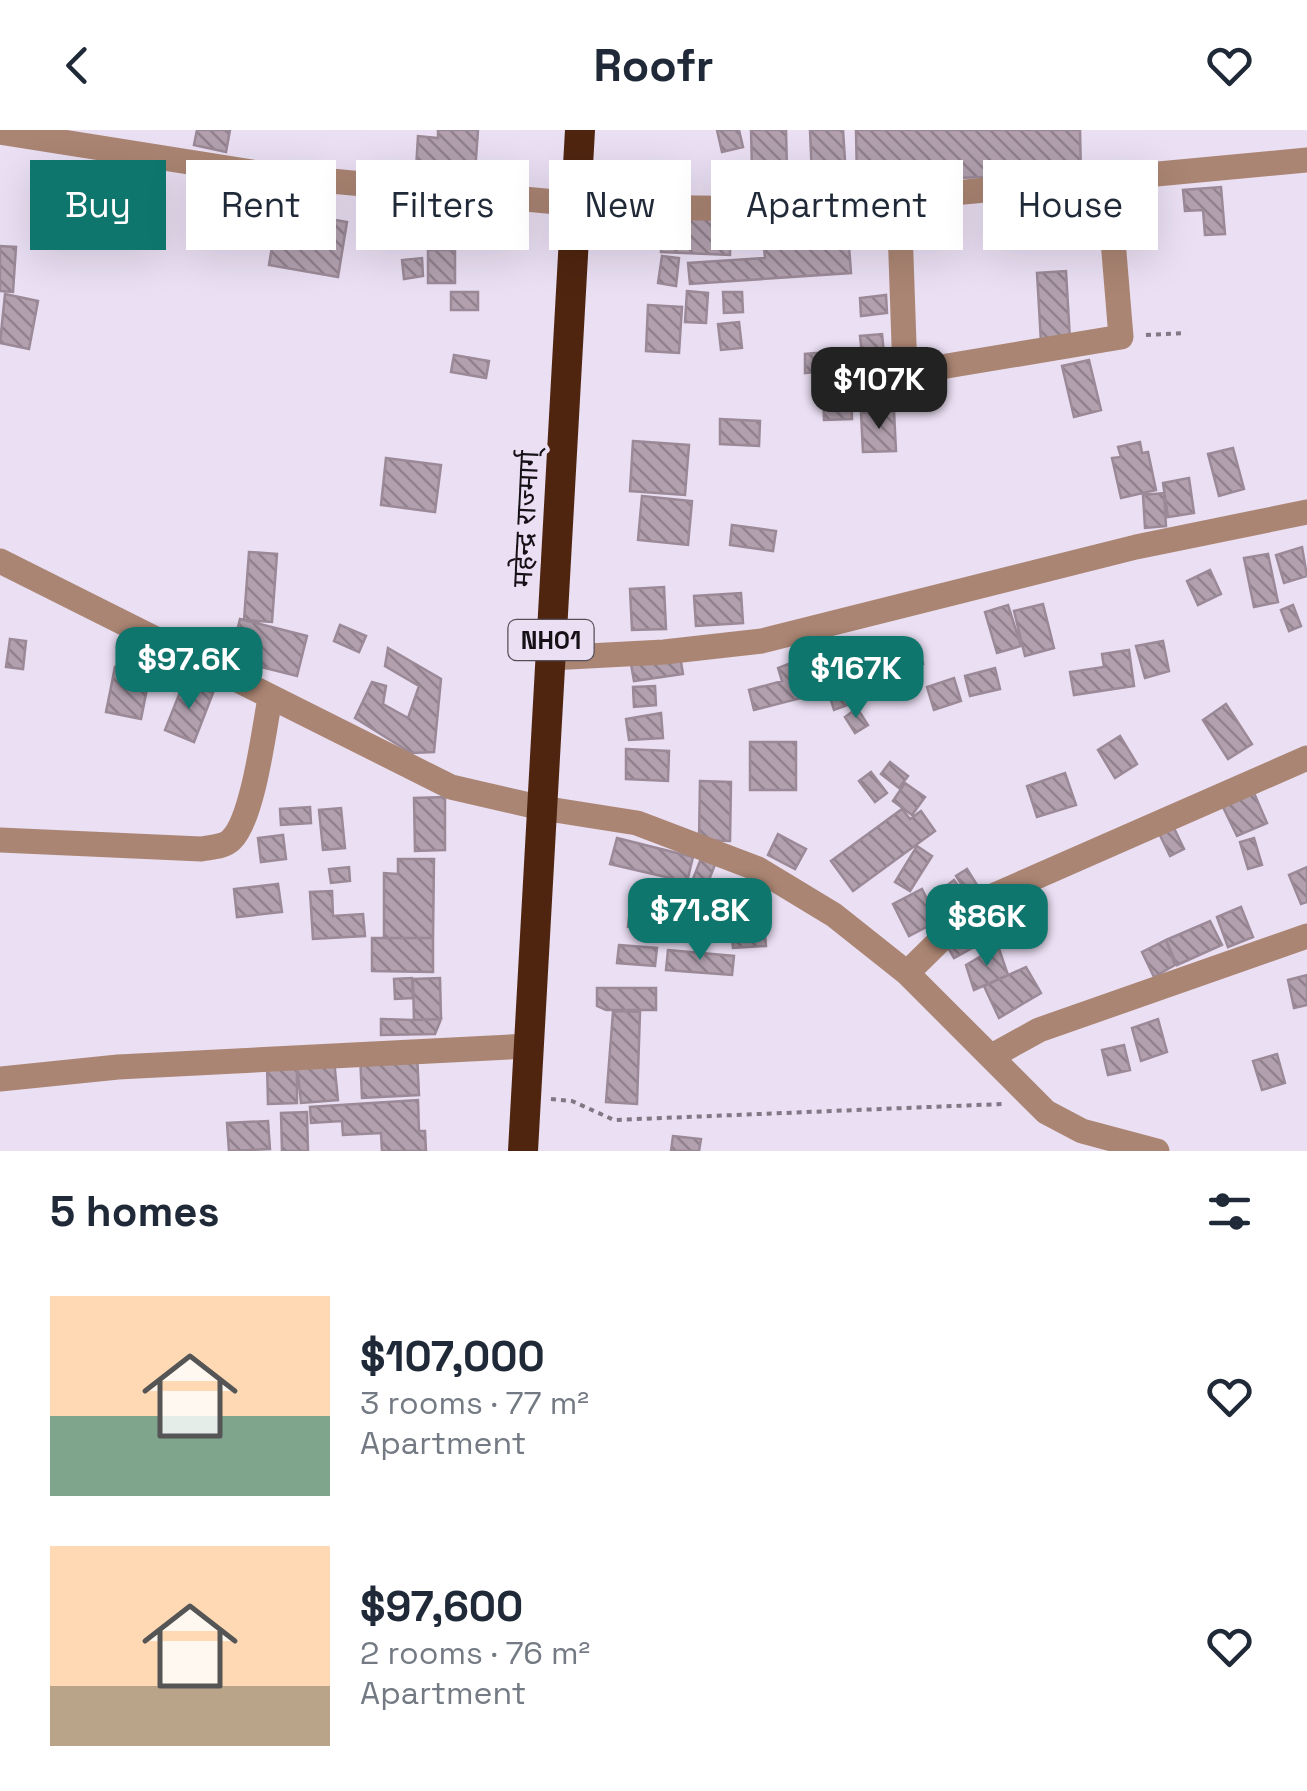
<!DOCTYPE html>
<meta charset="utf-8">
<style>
body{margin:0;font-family:"Space Grotesk","Noto Sans Devanagari",sans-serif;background:#f6f6f7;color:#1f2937;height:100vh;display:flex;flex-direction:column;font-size:38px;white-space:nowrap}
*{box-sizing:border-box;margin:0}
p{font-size:32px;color:#747a83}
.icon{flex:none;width:55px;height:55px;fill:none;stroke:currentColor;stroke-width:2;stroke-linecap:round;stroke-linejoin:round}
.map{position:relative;height:1021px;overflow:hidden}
.side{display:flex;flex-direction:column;background:#fff;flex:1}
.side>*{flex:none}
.hud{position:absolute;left:30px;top:30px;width:1248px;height:90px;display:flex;gap:20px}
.price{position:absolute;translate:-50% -85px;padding:0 22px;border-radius:20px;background:#0f766e;color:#fff;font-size:32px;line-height:65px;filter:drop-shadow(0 2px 5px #0008)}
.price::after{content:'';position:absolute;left:50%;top:60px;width:30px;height:22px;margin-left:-15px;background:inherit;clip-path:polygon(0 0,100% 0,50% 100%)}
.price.active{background:#222;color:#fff}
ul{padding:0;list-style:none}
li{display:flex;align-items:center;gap:30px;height:250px;padding:0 50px}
li span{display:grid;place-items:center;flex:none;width:280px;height:200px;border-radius:0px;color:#555}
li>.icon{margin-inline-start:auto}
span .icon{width:120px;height:120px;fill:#fffc;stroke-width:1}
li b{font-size:42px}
h2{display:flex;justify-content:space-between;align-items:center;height:120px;padding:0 50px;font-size:42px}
.chip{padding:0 35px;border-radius:0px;background:#fff;box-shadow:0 10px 40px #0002;font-size:35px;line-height:90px}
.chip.active{background:#0f766e;color:#fff}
header{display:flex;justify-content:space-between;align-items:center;height:130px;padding:0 50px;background:#fff;font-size:45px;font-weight:600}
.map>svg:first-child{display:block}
.building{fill:url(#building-back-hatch);stroke:#9b8997;stroke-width:2.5}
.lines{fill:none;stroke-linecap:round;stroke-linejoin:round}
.path{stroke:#807885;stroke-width:4;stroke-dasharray:5 5;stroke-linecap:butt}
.minor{stroke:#ab8573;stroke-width:25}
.highway{stroke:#4f250f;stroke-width:30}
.labels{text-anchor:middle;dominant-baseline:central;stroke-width:8;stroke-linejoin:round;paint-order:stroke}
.shield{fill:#eadff3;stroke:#554f59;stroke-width:2.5}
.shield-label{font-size:25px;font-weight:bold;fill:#151117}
.street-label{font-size:28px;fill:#151117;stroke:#eadff3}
</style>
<header><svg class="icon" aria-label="back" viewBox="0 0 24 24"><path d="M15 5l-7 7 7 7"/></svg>Roofr<svg class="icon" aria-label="heart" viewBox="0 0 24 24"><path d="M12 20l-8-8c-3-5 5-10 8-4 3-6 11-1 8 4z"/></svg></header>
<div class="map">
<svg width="1307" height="1021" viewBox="0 0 1307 1021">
<defs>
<pattern id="building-back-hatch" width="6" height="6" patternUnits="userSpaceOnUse" patternTransform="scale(2.5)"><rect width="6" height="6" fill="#b2a0ae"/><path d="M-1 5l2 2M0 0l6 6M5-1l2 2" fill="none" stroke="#90818d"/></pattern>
</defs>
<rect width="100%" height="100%" fill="#eadff3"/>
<path class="building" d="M197,0H230L226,22L194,15Z
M438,0H478L475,43L416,39L418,6L438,8Z
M717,0H739L743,17L722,22Z
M751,0H786L787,40H752Z
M810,0H843L846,46L812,47Z
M856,0H1080L1081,45L857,50Z
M1221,57L1225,104L1205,105L1203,80L1185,81L1183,60Z
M420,74L482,76L480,117L457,116L458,95L420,94Z
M278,80L347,92L338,147L269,135Z
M662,85L731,87L730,125L661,122Z
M847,90L851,143L690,154L688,133L765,128L762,95Z
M0,116L16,117L13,162L0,161Z
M428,120H455V153H428Z
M662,126L679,128L676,156L658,153Z
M422,128L423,146L404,149L402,130Z
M1066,141L1070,210L1041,212L1037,143Z
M687,161L708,163L706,193L685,192Z
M451,162H478V180H451Z
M723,162H742L743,182L724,183Z
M5,164L38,171L29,219L0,213Z
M886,165L887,183L861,186L860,168Z
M648,175L682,177L679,223L646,221Z
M739,192L742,218L721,220L718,194Z
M882,204L885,233L863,235L860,206Z
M840,221L841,239L805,243V224Z
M454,225L489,231L486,248L451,242Z
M1089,230L1101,280L1074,287L1062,236Z
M851,261L852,289L824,290L823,262Z
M894,281L896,321L863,322L861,283Z
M720,289L760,291L759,316L720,314Z
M633,311L689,315L685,365L630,361Z
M1140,312L1142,323L1148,322L1156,360L1121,368L1112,328L1121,327L1118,317Z
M1233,318L1244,359L1219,366L1208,324Z
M386,328L441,335L435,382L381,375Z
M1189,348L1194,383L1168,387L1163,353Z
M1164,363L1166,396L1145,398L1143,365Z
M642,366L692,371L688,415L638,410Z
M732,395L776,401L773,421L730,415Z
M1302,417L1307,446L1284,453L1276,425Z
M249,422L277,424L272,492L244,490Z
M1268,424L1278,472L1254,477L1244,428Z
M1210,440L1221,464L1198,475L1187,451Z
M664,457L666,499L632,500L630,459Z
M741,463L743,493L696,496L694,466Z
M1043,474L1054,518L1025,526L1014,481Z
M1008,475L1021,516L997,523L985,482Z
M1293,475L1301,496L1289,501L1281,480Z
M240,489L307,506L297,546L230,529Z
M340,495L366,506L359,522L334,511Z
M10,509L26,511L23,539L6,537Z
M877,509L889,563L859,570L847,516Z
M1163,511L1169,541L1145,548L1136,516Z
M918,516L923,534L893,543L887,525Z
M388,518L441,549L434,622L411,623L355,588L372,552L386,556L383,574L408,588L419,556L385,536Z
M1129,520L1134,556L1074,565L1070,542L1104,537L1102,524Z
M680,526L683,544L634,551L631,534Z
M796,531L809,566L754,580L749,560L782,551L778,538Z
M115,537L150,544L141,589L106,582Z
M847,537L856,572L834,580L823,544Z
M995,538L1000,559L970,566L965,546Z
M954,548L961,571L934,580L927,557Z
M184,552L213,563L194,612L165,600Z
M655,556L656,575L634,577L633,557Z
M1226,574L1252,614L1228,629L1203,590Z
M857,578L868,595L855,603L845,587Z
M661,583L663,608L629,610L626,589Z
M1120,606L1137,634L1115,648L1098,620Z
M750,612H796V660H750Z
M626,619L669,621L668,651L626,649Z
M890,632L908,646L899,658L881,644Z
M871,642L887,663L875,672L859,651Z
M1065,643L1076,675L1037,687L1027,656Z
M700,651L731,652L730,711L699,710Z
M905,653L925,667L912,685L893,671Z
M1254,663L1267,693L1237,706L1223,677Z
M445,667V720L415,721L414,668Z
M310,677L311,693L281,695L280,679Z
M341,678L345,718L323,720L319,680Z
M902,679L910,689L921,681L935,701L853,761L831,731Z
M1172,694L1184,719L1170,726L1158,701Z
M778,704L806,719L795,739L768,725Z
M283,705L286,729L261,732L258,708Z
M617,708L693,727L687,752L610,734Z
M1254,708L1262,735L1248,739L1240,712Z
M917,716L932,726L910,761L895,752Z
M702,726L716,732L707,755L693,749Z
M398,729H434L433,808H384V743L398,744Z
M349,737L350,751L331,753L329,739Z
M1307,737V772L1301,774L1289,745Z
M967,739L979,758L968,765L956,746Z
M954,750L969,771L951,784L937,763Z
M278,754L282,782L237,787L234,759Z
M922,759L938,791L909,806L893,774Z
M332,761L333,786L363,784L365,806L313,809L310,762Z
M631,770L718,779L714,807L628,797Z
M1011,774L1023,800L1014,804L1002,778Z
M1241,777L1253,807L1228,817L1217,787Z
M764,790L766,816L733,818L731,792Z
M1210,791L1222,815L1177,835L1166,810Z
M962,797L974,817L954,828L943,809Z
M372,808H433V842L372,841Z
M1166,810L1175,835L1154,847L1142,822Z
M619,815L657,818L655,836L617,833Z
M998,816L1008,845L974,860L966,835Z
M668,820L734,826L732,845L666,840Z
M1026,837L1041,863L999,888L984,856Z
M1307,845V875L1294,878L1288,850Z
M412,848L413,868L395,869L394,849Z
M440,848L441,889L414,890L413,849Z
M597,858H656V880H606L597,876Z
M619,881L640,882L637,974L606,972L613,882Z
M381,889L414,890L441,889L435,904L381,905Z
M1158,889L1167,922L1141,931L1132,898Z
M1124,915L1130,940L1108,945L1102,920Z
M417,923L419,965L362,968L360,924Z
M1277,924L1285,953L1262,960L1253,931Z
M334,930L338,970L301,973L297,933Z
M297,933V973L268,974L267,934Z
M418,970L419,1001H425L426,1021H382L381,1003L343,1005L342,991L311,993L310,977Z
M307,982L308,1021H282L281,983Z
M268,991L270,1019L229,1021L227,993Z
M673,1006L701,1009L699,1021H671Z"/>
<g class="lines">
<path class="path" d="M1146,205L1186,203
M551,969L572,971L614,990L1002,974"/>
<path class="minor" d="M0,2L277,46L611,77L783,79L1307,30
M899,69L905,243L1121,207L1108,50
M0,431L451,657L542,678L637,693L758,739L834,785L907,843L1046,982L1082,1001L1157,1021
M550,528L664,522L762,511L1136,417L1307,382
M0,710L201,719C211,717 224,717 231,710C253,690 264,600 270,568
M907,843L979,772L1307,628
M992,926L1039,900L1307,806
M0,949L118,937L529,916"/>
<path class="highway" d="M523,1021L580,0"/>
</g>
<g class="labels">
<rect class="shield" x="508.5" y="490" width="85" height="40" rx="8"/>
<g class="shield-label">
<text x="551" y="510">NH01</text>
</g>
<g class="street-label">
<text transform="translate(525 389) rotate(-87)">महेन्द्र राज्मार्ग्</text>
</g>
</g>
</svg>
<b class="price active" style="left:879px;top:302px">$107K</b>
<b class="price" style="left:189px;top:582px">$97.6K</b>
<b class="price" style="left:856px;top:591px">$167K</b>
<b class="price" style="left:700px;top:833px">$71.8K</b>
<b class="price" style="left:987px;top:839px">$86K</b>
<div class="hud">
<a class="chip active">Buy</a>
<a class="chip">Rent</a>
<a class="chip">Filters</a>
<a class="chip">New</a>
<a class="chip">Apartment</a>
<a class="chip">House</a>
</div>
</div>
<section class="side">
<h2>5 homes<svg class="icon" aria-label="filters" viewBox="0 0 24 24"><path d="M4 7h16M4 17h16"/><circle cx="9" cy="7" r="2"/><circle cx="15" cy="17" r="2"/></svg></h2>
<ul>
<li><span style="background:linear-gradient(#ffd9b3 60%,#7fa58c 0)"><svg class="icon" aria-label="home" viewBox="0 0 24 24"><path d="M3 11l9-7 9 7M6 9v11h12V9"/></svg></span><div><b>$107,000</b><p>3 rooms · 77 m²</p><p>Apartment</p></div><svg class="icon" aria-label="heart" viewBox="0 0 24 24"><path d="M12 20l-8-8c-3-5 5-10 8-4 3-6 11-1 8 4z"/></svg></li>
<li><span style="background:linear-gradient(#ffd9b3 70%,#b9a48a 0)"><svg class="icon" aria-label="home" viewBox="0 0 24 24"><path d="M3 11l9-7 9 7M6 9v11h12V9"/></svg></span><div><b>$97,600</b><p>2 rooms · 76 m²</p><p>Apartment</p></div><svg class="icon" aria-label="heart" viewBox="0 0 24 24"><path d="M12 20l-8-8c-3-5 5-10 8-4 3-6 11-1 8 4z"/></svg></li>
</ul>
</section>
